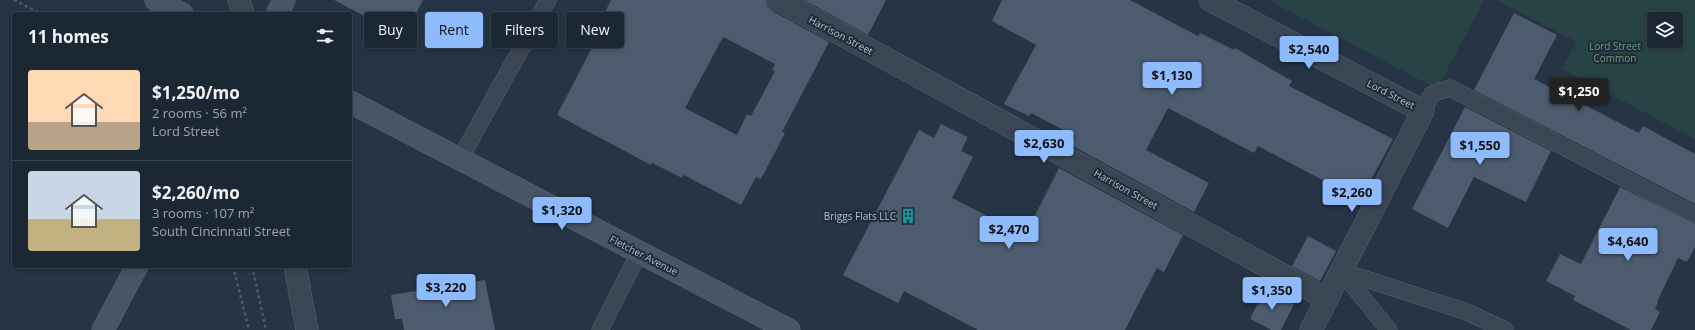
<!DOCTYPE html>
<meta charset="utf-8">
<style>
body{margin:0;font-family:"Open Sans",sans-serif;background:#293340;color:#f1f3f6;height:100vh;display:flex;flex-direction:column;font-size:15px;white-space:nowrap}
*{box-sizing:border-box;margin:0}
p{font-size:13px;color:#a0a5ac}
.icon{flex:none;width:22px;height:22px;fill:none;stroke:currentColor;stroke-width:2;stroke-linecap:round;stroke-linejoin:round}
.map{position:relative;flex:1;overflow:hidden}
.sheet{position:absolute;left:12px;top:12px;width:340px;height:256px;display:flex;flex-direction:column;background:#1c2734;border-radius:4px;box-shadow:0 2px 6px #0003,0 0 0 1px #3a444f}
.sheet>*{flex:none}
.hud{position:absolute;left:364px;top:12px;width:380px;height:36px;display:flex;gap:8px}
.tools{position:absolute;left:1647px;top:12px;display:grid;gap:8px}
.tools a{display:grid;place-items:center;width:36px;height:36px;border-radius:4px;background:#1c2734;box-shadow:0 2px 6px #0003,0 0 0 1px #3a444f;font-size:20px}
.price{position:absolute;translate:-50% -34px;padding:0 9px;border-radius:4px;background:#8ebbfd;color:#111;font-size:13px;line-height:26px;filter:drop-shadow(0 1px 2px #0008)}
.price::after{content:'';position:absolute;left:50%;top:24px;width:12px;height:9px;margin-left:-6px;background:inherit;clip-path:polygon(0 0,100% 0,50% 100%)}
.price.selected{background:#222;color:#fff}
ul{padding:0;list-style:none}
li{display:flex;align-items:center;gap:12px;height:100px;padding:0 16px}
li+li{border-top:1px solid #3a444f}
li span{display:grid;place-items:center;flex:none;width:112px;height:80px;border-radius:4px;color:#555}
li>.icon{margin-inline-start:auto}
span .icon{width:48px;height:48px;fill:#fffc;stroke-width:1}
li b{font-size:17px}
h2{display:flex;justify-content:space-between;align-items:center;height:48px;padding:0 16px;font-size:17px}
.pill{padding:0 14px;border-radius:4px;background:#1c2734;box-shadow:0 2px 6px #0003,0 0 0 1px #3a444f;font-size:14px;line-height:36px}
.pill.selected{background:#8ebbfd;color:#111}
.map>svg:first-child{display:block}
.green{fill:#284345;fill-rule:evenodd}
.building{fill:#4c5b6e;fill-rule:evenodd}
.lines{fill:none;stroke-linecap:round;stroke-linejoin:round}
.service-casing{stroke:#596471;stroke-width:17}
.minor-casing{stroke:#596471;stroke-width:23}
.tertiary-casing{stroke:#596471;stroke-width:23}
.secondary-casing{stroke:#596471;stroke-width:23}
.path{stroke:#476061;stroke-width:2.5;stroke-dasharray:3 3;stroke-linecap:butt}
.service{stroke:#3b4654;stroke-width:16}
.minor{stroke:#3b4654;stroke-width:22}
.tertiary{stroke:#3b4654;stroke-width:22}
.secondary{stroke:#485567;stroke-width:22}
.labels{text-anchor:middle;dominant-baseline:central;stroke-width:4;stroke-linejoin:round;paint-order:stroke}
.street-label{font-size:10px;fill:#b8c1cd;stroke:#1f2b39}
.park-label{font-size:10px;fill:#6e9f78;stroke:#1f2b39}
.poi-label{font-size:10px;fill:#b8c1cd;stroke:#1f2b39;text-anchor:end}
</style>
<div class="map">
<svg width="1695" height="330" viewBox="0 0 1695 330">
<rect width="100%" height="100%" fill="#263445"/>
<path class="green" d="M1268,0H1484L1437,89Z
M1497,0H1695V139L1562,69L1576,42ZM1654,19H1676V41H1654Z"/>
<path class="building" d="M334,0H423L404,37Z
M611,0H766L767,6L772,11L829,42L782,132L785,133L761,179L756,177L741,205L684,175L682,178L652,163L651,165L557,115L598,36L594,34ZM723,37L775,64L772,70L775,71L751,116L747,114L737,135L685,108Z
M804,0H886L868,35Z
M1002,0H1130L1198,36L1200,33L1234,50L1235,48L1292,81L1289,86L1393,139L1360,200L1258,146L1254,153L1168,108L1146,150L1209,183L1194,212L1071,145L1075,136L1031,113L1029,116L1004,104L1036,45L992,21Z
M1514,13L1557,35L1534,79L1639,133L1643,126L1695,154V204L1474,90Z
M1465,107L1551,151L1526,202L1474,177L1448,228L1412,209Z
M941,124L968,137L961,151L973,157L952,198L1025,235L1059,168L1183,235L1164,272L1157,268L1125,330H978L904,291L898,303L843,275L919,130L934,138Z
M1620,187L1695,224V247L1687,262L1678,258L1657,302L1658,303L1655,309L1660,312L1651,330H1631L1573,300L1575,296L1546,281L1560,254L1581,264Z
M1308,236L1336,251L1320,281L1292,266Z
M485,280L495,330H404L402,319H395L391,295Z
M1265,289L1294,304L1281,330H1272L1250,319Z"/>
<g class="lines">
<defs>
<path id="service" d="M1423,111L1432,94L1450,88L1695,215
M460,159L548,0
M1341,271L1467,312L1505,330
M1341,271L1389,330
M600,330L639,253"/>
<path id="minor" d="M778,0L1327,299
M1210,0L1423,111L1311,330"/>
<path id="tertiary" d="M239,0L243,14
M295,266L307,330"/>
<path id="secondary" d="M156,0L182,14
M277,14L284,0
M350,102L789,330
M103,330L137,266"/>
</defs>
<use href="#service" class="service-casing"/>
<use href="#minor" class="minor-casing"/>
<use href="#tertiary" class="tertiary-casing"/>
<use href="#secondary" class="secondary-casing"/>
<path class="path" d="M14,0L41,14
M233,266L249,330
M252,266L266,330"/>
<use href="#service" class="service"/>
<use href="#minor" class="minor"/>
<use href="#tertiary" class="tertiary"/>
<use href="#secondary" class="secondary"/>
</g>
<defs>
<symbol id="building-bare" viewBox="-9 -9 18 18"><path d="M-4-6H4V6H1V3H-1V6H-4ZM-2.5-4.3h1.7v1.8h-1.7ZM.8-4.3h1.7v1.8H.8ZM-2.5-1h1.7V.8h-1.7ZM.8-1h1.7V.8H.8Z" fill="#0f9aa8" stroke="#1f2b39" stroke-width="2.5" paint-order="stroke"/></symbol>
</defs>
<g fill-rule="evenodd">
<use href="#building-bare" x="897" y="205" width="22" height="22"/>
</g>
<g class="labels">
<g class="street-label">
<text transform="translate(841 35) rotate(28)">Harrison Street</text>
<text transform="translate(1391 94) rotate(27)">Lord Street</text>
<text transform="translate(1126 189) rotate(29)">Harrison Street</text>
<text transform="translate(644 255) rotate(27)">Fletcher Avenue</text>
</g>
<g class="park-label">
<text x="1615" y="46">Lord Street<tspan x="1615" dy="12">Common</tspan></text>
</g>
<g class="poi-label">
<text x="896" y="216">Briggs Flats LLC</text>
</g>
</g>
</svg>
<div class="tools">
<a><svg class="icon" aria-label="layers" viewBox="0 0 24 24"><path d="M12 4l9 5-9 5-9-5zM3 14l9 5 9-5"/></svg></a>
</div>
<b class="price" style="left:1309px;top:70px">$2,540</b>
<b class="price" style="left:1172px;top:96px">$1,130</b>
<b class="price selected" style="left:1579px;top:112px">$1,250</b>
<b class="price" style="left:1044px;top:164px">$2,630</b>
<b class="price" style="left:1480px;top:166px">$1,550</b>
<b class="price" style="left:1352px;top:213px">$2,260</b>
<b class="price" style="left:562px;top:231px">$1,320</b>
<b class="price" style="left:1009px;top:250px">$2,470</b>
<b class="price" style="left:1628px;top:262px">$4,640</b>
<b class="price" style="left:446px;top:308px">$3,220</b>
<b class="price" style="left:1272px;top:311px">$1,350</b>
<div class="hud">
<a class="pill">Buy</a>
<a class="pill selected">Rent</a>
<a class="pill">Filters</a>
<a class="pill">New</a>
</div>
<section class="sheet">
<h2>11 homes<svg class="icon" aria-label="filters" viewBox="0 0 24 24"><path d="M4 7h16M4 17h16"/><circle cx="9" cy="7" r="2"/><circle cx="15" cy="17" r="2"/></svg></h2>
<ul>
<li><span style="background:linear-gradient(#ffd9b3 65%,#b9a48a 0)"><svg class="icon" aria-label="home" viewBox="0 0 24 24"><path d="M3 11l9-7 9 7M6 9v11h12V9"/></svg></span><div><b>$1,250/mo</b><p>2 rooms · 56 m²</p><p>Lord Street</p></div></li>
<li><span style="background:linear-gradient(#c9d6e8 60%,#c2b280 0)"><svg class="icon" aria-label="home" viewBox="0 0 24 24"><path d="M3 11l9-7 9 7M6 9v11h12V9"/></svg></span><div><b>$2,260/mo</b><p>3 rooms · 107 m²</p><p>South Cincinnati Street</p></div></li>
</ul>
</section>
</div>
